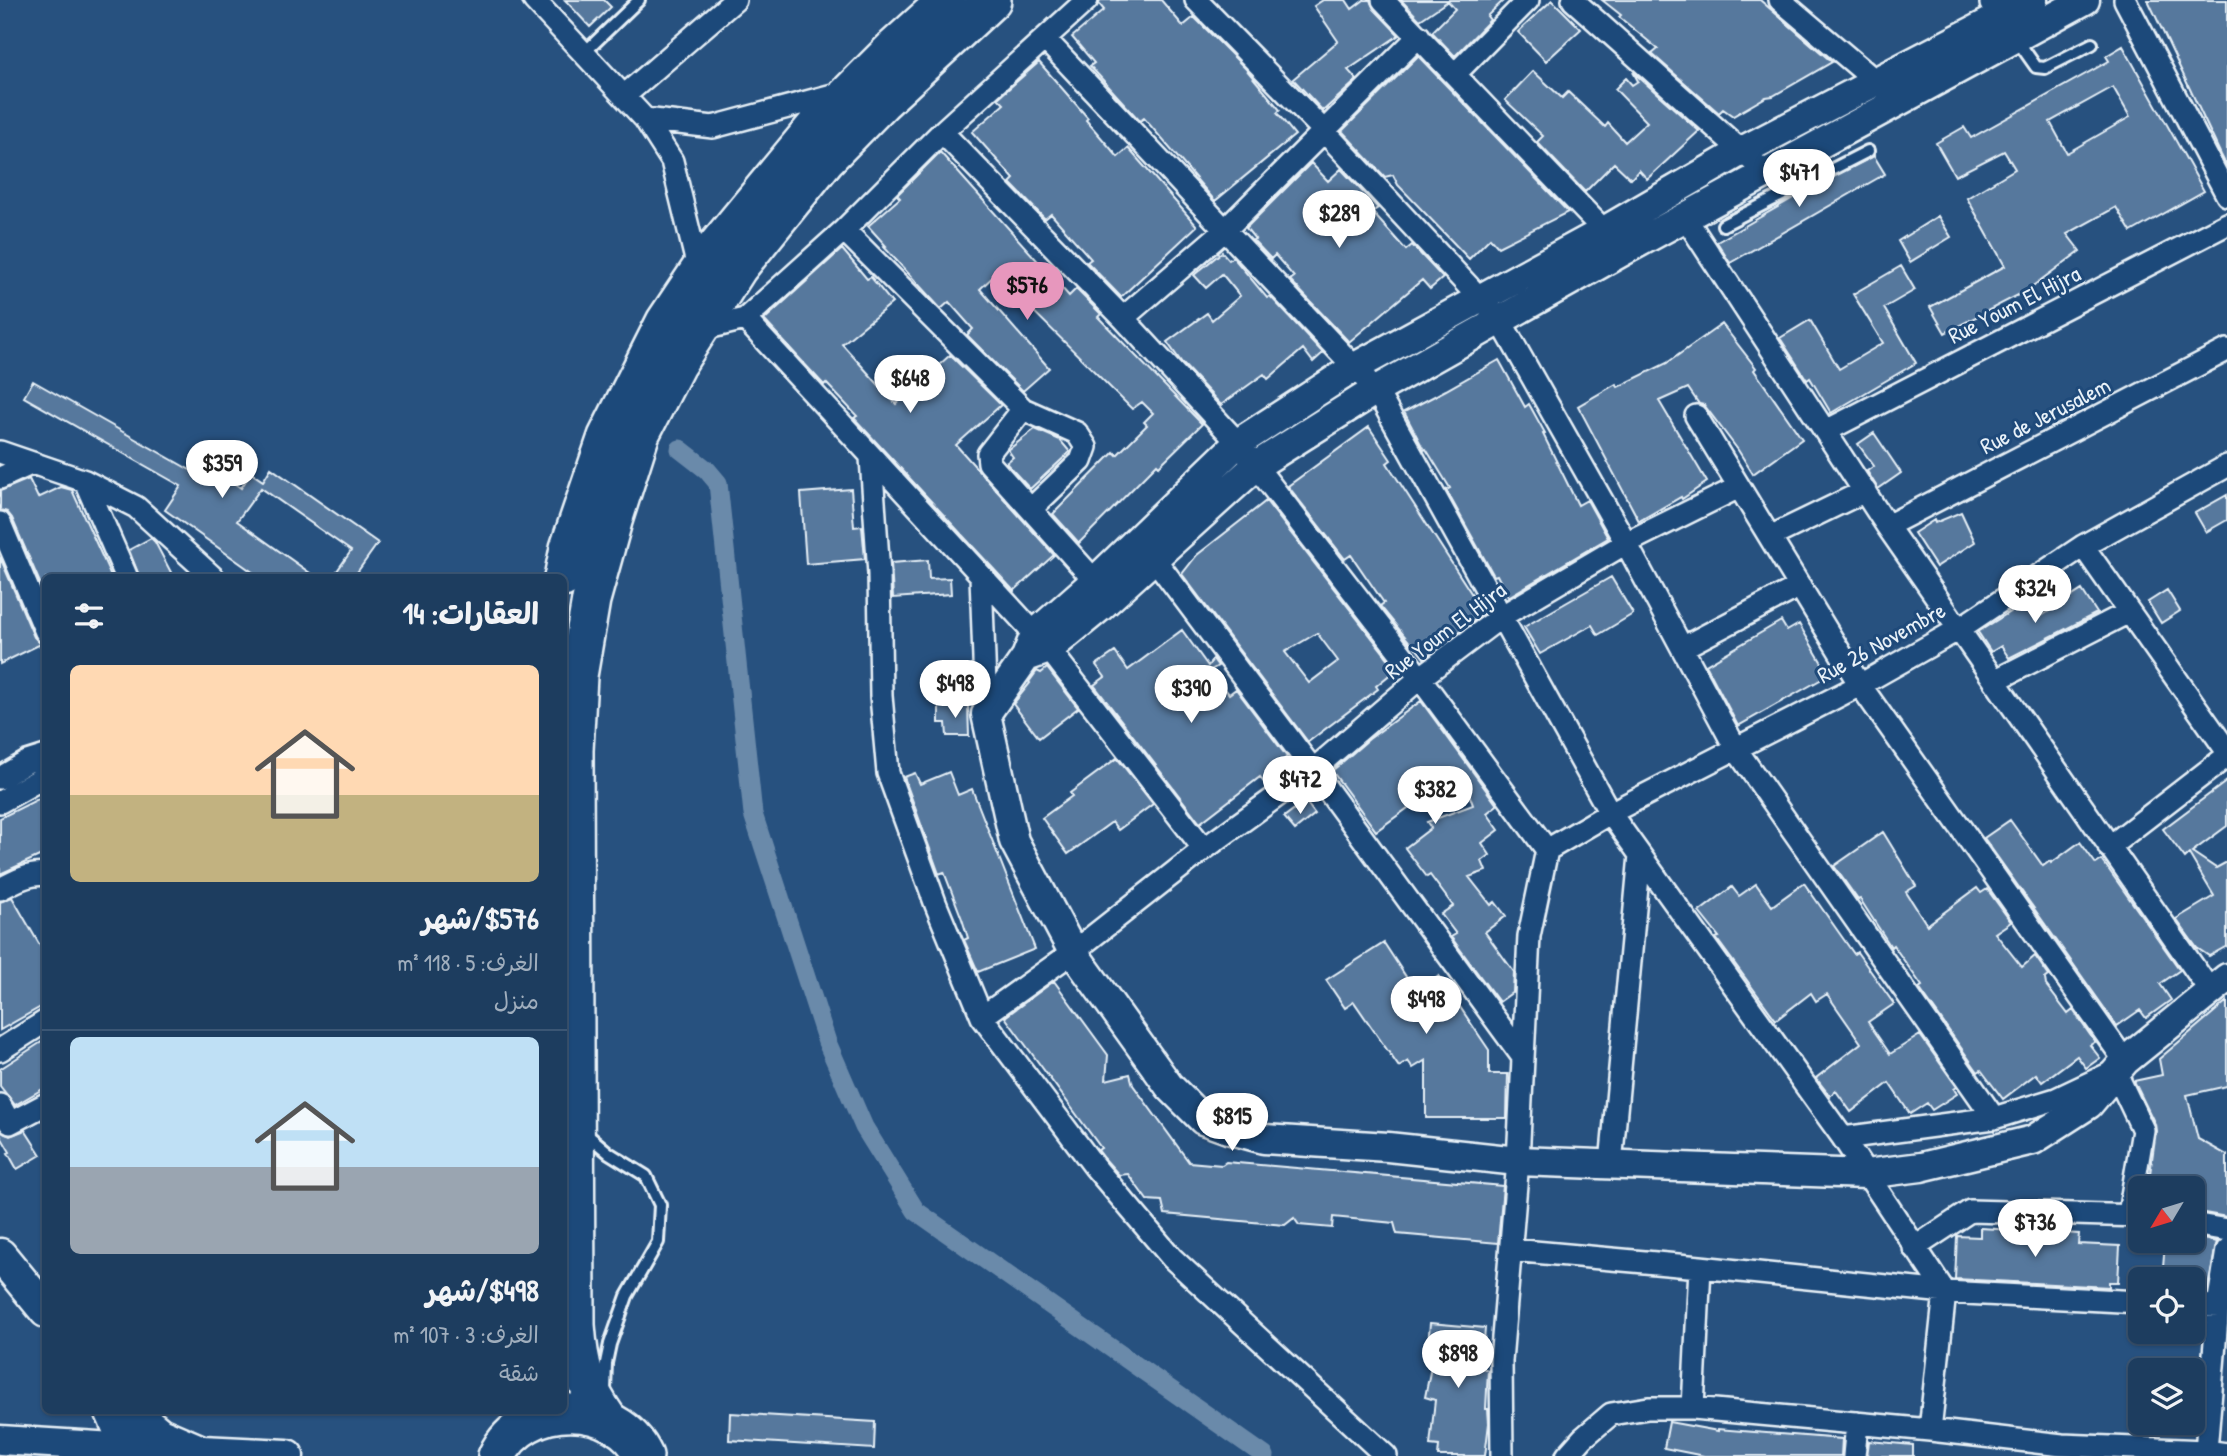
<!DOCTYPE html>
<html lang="ar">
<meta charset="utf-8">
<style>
body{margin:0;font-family:"Patrick Hand","Playpen Sans Arabic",sans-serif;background:#2a4868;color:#f1f3f6;direction:rtl;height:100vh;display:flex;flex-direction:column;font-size:26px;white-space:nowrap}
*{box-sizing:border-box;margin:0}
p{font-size:23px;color:#a0aebd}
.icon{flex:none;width:38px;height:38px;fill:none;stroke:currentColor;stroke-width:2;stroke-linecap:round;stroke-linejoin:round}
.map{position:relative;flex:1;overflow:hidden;direction:ltr}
.drawer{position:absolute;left:42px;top:574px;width:525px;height:840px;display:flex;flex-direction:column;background:#1d3d5f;border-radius:10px;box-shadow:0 2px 5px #0004,0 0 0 2px #3b5674;direction:rtl}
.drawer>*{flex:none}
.needle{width:46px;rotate:232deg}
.buttons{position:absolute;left:2128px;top:1176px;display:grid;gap:14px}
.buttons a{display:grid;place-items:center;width:77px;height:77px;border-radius:10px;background:#1d3d5f;box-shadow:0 2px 5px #0004,0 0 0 2px #3b5674;font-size:35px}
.price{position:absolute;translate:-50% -60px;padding:0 16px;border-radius:24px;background:#fff;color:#222;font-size:23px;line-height:46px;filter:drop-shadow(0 2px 4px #0008)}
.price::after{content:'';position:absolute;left:50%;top:42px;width:21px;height:16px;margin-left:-10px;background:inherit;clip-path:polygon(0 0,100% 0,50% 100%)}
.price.active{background:#e797bd;color:#111}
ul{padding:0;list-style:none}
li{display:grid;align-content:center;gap:14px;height:371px;padding:0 28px}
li+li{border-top:2px solid #3b5674}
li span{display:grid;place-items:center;height:217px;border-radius:10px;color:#555}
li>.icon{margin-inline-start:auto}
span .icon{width:126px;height:126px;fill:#fffc;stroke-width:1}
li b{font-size:30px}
h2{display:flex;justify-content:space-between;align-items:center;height:84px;padding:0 28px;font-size:30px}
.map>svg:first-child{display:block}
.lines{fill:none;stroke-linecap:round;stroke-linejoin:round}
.canal{stroke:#6b8aaa;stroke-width:19}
.building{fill:#57789d;stroke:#e8f1f8;stroke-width:2;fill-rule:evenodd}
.lane-casing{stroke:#e8f1f8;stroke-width:16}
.street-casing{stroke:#e8f1f8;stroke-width:26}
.secondary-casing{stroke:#e8f1f8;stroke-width:33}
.primary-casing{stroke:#e8f1f8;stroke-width:37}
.highway-casing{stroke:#e8f1f8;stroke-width:42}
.lane{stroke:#1f4a7a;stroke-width:10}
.street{stroke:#1f4a7a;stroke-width:21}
.secondary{stroke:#1f4a7a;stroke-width:28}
.primary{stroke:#1f4a7a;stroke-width:32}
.highway{stroke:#1f4a7a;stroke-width:37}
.labels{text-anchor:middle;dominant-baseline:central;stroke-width:6;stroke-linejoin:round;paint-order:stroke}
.street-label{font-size:23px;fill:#e8f1f8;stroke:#1f4a7a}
</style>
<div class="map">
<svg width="2227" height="1456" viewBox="0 0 2227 1456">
<rect width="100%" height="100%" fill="#27517f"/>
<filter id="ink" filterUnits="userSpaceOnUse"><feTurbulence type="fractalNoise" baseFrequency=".0143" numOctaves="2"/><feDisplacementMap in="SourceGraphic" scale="14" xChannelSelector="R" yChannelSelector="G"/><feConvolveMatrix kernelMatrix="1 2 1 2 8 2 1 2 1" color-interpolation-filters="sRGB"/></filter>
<g filter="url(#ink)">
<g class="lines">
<path class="canal" d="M680,449L707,470L718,483L753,814L827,1042L864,1127L916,1211L1265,1456"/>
</g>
<path class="building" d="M565,0H604L611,7L590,27Z
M1100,0H1161L1183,26L1194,17L1246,69L1280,110L1277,113L1295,135L1215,201L1144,118L1140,121L1090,66L1094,63L1072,37L1104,10L1099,4Z
M1323,0H1346L1352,9L1364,0H1370L1374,9L1399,35L1348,70L1357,80L1323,111L1293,79L1338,41L1314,6Z
M1401,0H1504L1487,16L1490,20L1455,56L1432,32L1455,9L1448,1L1420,20Z
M1552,0L1581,29L1546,61L1518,32Z
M1602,0H1760L1832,62L1773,96L1766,97L1733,116L1723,109L1719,113L1652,54L1658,49L1619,17L1621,15Z
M2148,0H2227V167L2221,155Z
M2123,46L2204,191L2131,232L2116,207L2067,234L2080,251L2026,291L1945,333L1930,307L2005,266L1967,198L2015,169L2004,151L1955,176L1936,143L1964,127L1971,138L2109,61L2106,56ZM2113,87L2130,117L2067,153L2050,122Z
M1418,56L1568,212L1498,247L1490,238L1469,259L1398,185L1393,175L1385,177L1342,131Z
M1039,62L1088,118L1086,120L1118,157L1128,148L1197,226L1121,297L1087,262L1091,259L1051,214L1045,219L1010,183L1014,179L972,132L1004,104L998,98Z
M1533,71L1562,98L1568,92L1605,127L1608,123L1625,142L1647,122L1615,89L1626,78L1632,85L1638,81L1633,72L1699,131L1647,179L1639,170L1631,179L1614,163L1585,192L1537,142L1543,136L1505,100Z
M940,152L1069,296L1076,289L1101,314L1098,317L1202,424L1159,466L1157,464L1079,543L1053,514L1114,452L1117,455L1147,425L1144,422L1153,413L1142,402L1132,409L996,274L980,289L1049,368L1023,391L967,335L973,329L949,302L941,309L884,247L886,246L868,226L900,198L897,195Z
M1874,156L1885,174L1730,263L1717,242L1802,193Z
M1311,163L1328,181L1341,169L1378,208L1372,212L1406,250L1412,245L1443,278L1430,289L1422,280L1349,342L1290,280L1294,277L1275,255L1271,259L1253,240L1255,239L1246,228Z
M1938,216L1951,237L1910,262L1898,241Z
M842,249L867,279L871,277L892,303L842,344L896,404L950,355L1001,405L956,445L1054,555L1014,591L854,418L857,416L826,383L824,385L764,320Z
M1222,252L1229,260L1233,257L1267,298L1270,296L1323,353L1313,362L1303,349L1268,379L1264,374L1221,405L1182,363L1167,342L1207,313L1212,320L1240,296L1222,274L1206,288L1194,275Z
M1901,266L1915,290L1884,308L1916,363L1831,413L1810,378L1807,380L1780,338L1810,320L1839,369L1883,343L1853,294Z
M1722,324L1756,368L1754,370L1802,439L1753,474L1738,450L1704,405L1699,404L1688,388L1659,401L1707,482L1682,499L1681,497L1639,521L1578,406L1616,384L1618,387L1667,363Z
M1499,360L1525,407L1529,404L1545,433L1543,434L1578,505L1587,500L1608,538L1508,597L1497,575L1494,576L1446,490L1450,488L1426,449L1424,450L1404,412L1446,390Z
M33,381L192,471L200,459L241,488L251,473L263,481L271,468L378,543L353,578H332L351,551L261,488L237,521L317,578H261L165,510L181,486L24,397Z
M1369,427L1391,460L1387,463L1484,613L1424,658L1412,643L1411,644L1380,606L1384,603L1351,555L1345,559L1288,486Z
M1035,429L1060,440L1070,452L1030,489L1006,463L1013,457L1008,450Z
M1874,433L1901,473L1878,489L1867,471L1874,466L1858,444Z
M29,479L38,498L61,487L72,490L112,578H46V597L12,518L7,512L0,510V491Z
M851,489L854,527L862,526L865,559L806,564L801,493Z
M2227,495V520L2206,532L2195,513Z
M1266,501L1390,661L1387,664L1393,672L1376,686L1378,689L1308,742L1182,574L1197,555ZM1317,633L1338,661L1309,683L1285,652Z
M1961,512L1975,542L1936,567L1914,533L1934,520L1935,523Z
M151,538L155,542L174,578H140L129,550Z
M0,557L34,637L41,644L0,664Z
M928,560L929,579L950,578L951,594L893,598L891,563Z
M1611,577L1633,614L1598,635L1592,625L1540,654L1524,627Z
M2082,590L2097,613L2009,658L2001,646L1991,652L1978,632L2024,603L2035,620Z
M2167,590L2180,611L2161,623L2148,602Z
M1781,621L1787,631L1799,624L1829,675L1738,726L1706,665Z
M1182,630L1208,666L1213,659L1218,666L1211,670L1229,694L1236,689L1287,757L1279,764L1284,771L1265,784L1260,777L1200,823L1094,685L1105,677L1096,665L1115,652L1128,670Z
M1047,668L1078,708L1039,738L1013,704L1030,683L1029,682L1037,671L1041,673Z
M1421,701L1497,805L1487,813L1499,830L1482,843L1490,855L1482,861L1486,871L1469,877L1491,905L1495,902L1506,916L1485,932L1514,972L1513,992L1499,1002L1451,937L1456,934L1441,914L1453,906L1430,875L1427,877L1405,848L1431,828L1427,822L1473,805L1462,774L1417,807L1415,803L1376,831L1332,771L1369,739Z
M939,706H968L969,736H947L946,723H939Z
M1117,758L1153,804L1118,830L1112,822L1068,854L1042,818L1072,796L1070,793Z
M949,772L958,795L972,789L1035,949L978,972L964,940L968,938L962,919L944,872L939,874L904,777L915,773L920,784Z
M2227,781V826L2192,852L2216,868L2227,862V946L2209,956L2197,948L2176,919L2214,896L2189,854L2185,858L2163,829Z
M46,795V853L0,874V818Z
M1305,801L1315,814L1295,830L1284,817Z
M2010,820L2043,866L2050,861L2051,863L2080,842L2096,864L2102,860L2180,970L2160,984L2171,1000L2146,1018L2140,1010L2117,1026L1984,838Z
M1883,832L1916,886L1906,892L1927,925L1977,888L1981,893L1987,889L2011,922L1995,933L2022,967L2035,956L2049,976L2045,979L2046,985L2068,1014L2073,1010L2095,1042L2090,1045L2100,1058L2086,1068L2077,1056L2042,1082L2036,1074L2003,1099L1981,1070L1978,1072L1919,988L1922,986L1893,945L1891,947L1860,899L1858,900L1834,866Z
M1804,883L1854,954L1857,952L1894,1004L1868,1022L1890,1054L1920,1035L1957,1087L1954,1089L1957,1094L1932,1110L1927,1103L1910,1114L1889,1083L1851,1112L1836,1091L1830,1096L1816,1078L1861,1043L1827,994L1816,1001L1811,993L1776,1020L1716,938L1719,937L1699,912L1732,887L1739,896L1756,884L1772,906Z
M12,897L46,956V1004L0,1030V902Z
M1384,943L1416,992L1439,976L1489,1050V1074H1508L1507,1118H1426V1060L1413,1068L1408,1061L1399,1067L1354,1002L1345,1008L1326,980Z
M1054,981L1108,1055L1106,1080L1130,1074L1133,1085L1189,1162L1222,1165L1226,1162L1503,1186L1498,1243L1397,1234L1394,1223L1333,1217L1332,1228L1299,1225L1294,1218L1285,1225L1165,1214L1162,1201L1147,1200L1128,1174L1119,1175L1104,1158L1098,1150L1101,1148L1005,1017Z
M2227,1001V1086L2187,1095L2198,1139L2227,1155V1217L2193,1211V1188H2148L2156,1131L2155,1124L2134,1081L2162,1075L2159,1059Z
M46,1039V1087L15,1105L0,1086V1069Z
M25,1130L41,1155L17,1169L8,1153L10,1152L0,1135V1131L10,1136Z
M1980,1228L2079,1234L2078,1244L2120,1246L2118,1282H2109V1287L1955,1279L1957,1236L1980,1237Z
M2193,1237L2217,1242L2207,1292H2193V1279H2162L2165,1243L2193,1245Z
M1430,1323L1485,1328L1482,1368L1488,1370L1486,1409H1488L1489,1423L1485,1456H1438L1439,1446L1430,1445L1435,1400L1425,1397L1433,1357L1427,1356Z
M730,1413L875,1422L874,1449L729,1440Z
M1669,1422L1718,1431V1429L1842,1439L1841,1456H1704L1664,1448Z
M1869,1441L1913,1445V1456H1867Z"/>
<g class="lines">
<defs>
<path id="lane" d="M2017,40L2036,67L2045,68L2092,44
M584,53L639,0
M1723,225L1868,151
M584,1132L609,1153L646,1176L660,1205L658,1242L627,1296L610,1344L606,1363L605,1390"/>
<path id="street" d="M534,0L645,119
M1196,0L1324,131L1500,320L1626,543L1736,749L1994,1118
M1383,0L1614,241
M1573,0L1766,173
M1780,0L1886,90
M1995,0L1991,4L2009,29
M2125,0L2227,195
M1045,39L1376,390L1610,813L1843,1138L1945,1292L1930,1430
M1456,73L1528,0
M624,96L735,0
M942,132L1123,318L1238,443L1420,678L1547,850
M1685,217L1887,526L2211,992
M844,230L1023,409L988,454L989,463L1095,581
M699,272L672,161L645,119L713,127L844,92
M1123,318L1225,230L1419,36
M745,319L1049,649L1204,849
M699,330L745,319L844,230L942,132L1087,0
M1023,409L1077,433L1086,447L1081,461L1031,509
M1696,416L1860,685L2125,1061
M1826,431L2227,224
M0,452L85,481L136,507L214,578
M871,458L879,574L881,696L888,773L936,905L982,1017L1094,1166L1172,1258L1386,1456
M0,478L33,463
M85,481L127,578
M0,523L46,632
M1887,526L2227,350
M1770,537L1865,491
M2083,546L2227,751
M1147,549L1313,770L1522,1056
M981,576L986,714
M1682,648L1800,586
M1996,680L2129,612
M0,778L27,762L46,756
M0,802L46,776
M2109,847L2227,756
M0,889C13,882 31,872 46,875
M982,1017L1073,952L1204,849L1313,770L1420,678L1502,616L1626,543L1739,487
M0,1050L46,1021
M0,1105L10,1123L46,1104
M1843,1138L1994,1118L2056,1099L2115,1071L2143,1130L2129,1214
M1611,1164L1640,855
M2193,1224L2227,1230
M1914,1248L1970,1211L2140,1216
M1512,1250L1700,1267L1945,1292L2140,1302
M2193,1305L2218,1306
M1693,1408L1700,1267
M2206,1451L2218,1306L2227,1250
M1502,1456L1501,1361L1518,1161L1529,936L1547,850L1610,813L1860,685L1959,629L2083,546L2227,466
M1567,1456L1583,1438L1611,1414L1648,1408H1693L1930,1430L2062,1445L2206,1451L2227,1454
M1854,1456L1857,1423"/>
<path id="secondary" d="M2033,0L1742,151L1604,231L1355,367L1238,443L1095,581L1035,634L1026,657L986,714L1014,841L1073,952L1169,1086L1203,1120L1228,1129L1264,1139L1388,1147L1518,1161L1866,1174L1921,1167L2033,1140L2089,1104L2125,1061L2227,978
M1026,657L1049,649L1099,608L1257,465L1376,390L1623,251L2085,0
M0,1440L196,1452"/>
<path id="primary" d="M0,1255L46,1311
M111,1410L131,1456
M131,1410L160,1434L202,1452L287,1456"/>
<path id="highway" d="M563,578L569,548L607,437L665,322L711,253L815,127L893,49L947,0
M609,1421C585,1387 579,1366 576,1325L574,750L578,676L591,600L613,521L641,433L676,365L738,268L826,159L882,102L992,0
M497,1456C524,1398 618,1399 644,1456"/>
</defs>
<use href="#lane" class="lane-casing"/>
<use href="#street" class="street-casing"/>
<use href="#secondary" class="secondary-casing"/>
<use href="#primary" class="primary-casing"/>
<use href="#highway" class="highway-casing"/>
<use href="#lane" class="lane"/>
<use href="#street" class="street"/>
<use href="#secondary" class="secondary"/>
<use href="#primary" class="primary"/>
<use href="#highway" class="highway"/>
</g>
</g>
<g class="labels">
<g class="street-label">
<text transform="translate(2014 304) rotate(-27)">Rue Youm El Hijra</text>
<text transform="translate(2045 415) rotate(-27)">Rue de Jerusalem</text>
<text transform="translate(1445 630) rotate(-37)">Rue Youm El Hijra</text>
<text transform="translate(1881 642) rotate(-29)">Rue 26 Novembre</text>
</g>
</g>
</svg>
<div class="buttons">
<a><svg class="needle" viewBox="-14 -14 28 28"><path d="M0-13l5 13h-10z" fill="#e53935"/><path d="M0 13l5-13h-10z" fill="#a0aebd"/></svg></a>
<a><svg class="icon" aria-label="locate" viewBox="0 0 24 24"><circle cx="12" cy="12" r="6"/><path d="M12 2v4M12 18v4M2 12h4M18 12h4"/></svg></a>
<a><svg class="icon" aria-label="layers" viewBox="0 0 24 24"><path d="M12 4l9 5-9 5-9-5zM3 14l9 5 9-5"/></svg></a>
</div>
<b class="price" style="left:1799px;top:209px">$471</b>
<b class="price" style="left:1339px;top:250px">$289</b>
<b class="price active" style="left:1027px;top:322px">$576</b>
<b class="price" style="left:910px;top:415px">$648</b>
<b class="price" style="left:222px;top:500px">$359</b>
<b class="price" style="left:2035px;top:625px">$324</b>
<b class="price" style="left:955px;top:720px">$498</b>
<b class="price" style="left:1191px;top:725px">$390</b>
<b class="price" style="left:1300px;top:816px">$472</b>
<b class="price" style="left:1435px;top:826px">$382</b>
<b class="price" style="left:1426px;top:1036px">$498</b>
<b class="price" style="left:1232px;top:1153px">$815</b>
<b class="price" style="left:2035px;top:1259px">$736</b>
<b class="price" style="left:1458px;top:1390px">$898</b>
<section class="drawer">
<h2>العقارات: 14<svg class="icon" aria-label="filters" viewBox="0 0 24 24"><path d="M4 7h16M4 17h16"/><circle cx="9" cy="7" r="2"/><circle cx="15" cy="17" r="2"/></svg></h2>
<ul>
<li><span style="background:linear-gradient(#ffd9b3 60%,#c2b280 0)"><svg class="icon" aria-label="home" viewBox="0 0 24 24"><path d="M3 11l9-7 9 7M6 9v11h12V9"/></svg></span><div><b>$576/شهر</b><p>الغرف: 5 · 118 m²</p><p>منزل</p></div></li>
<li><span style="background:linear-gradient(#bfe0f5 60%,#9aa5b1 0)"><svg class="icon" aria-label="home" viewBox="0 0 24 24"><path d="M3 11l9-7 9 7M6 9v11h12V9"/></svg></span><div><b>$498/شهر</b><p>الغرف: 3 · 107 m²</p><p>شقة</p></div></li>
</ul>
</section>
</div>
